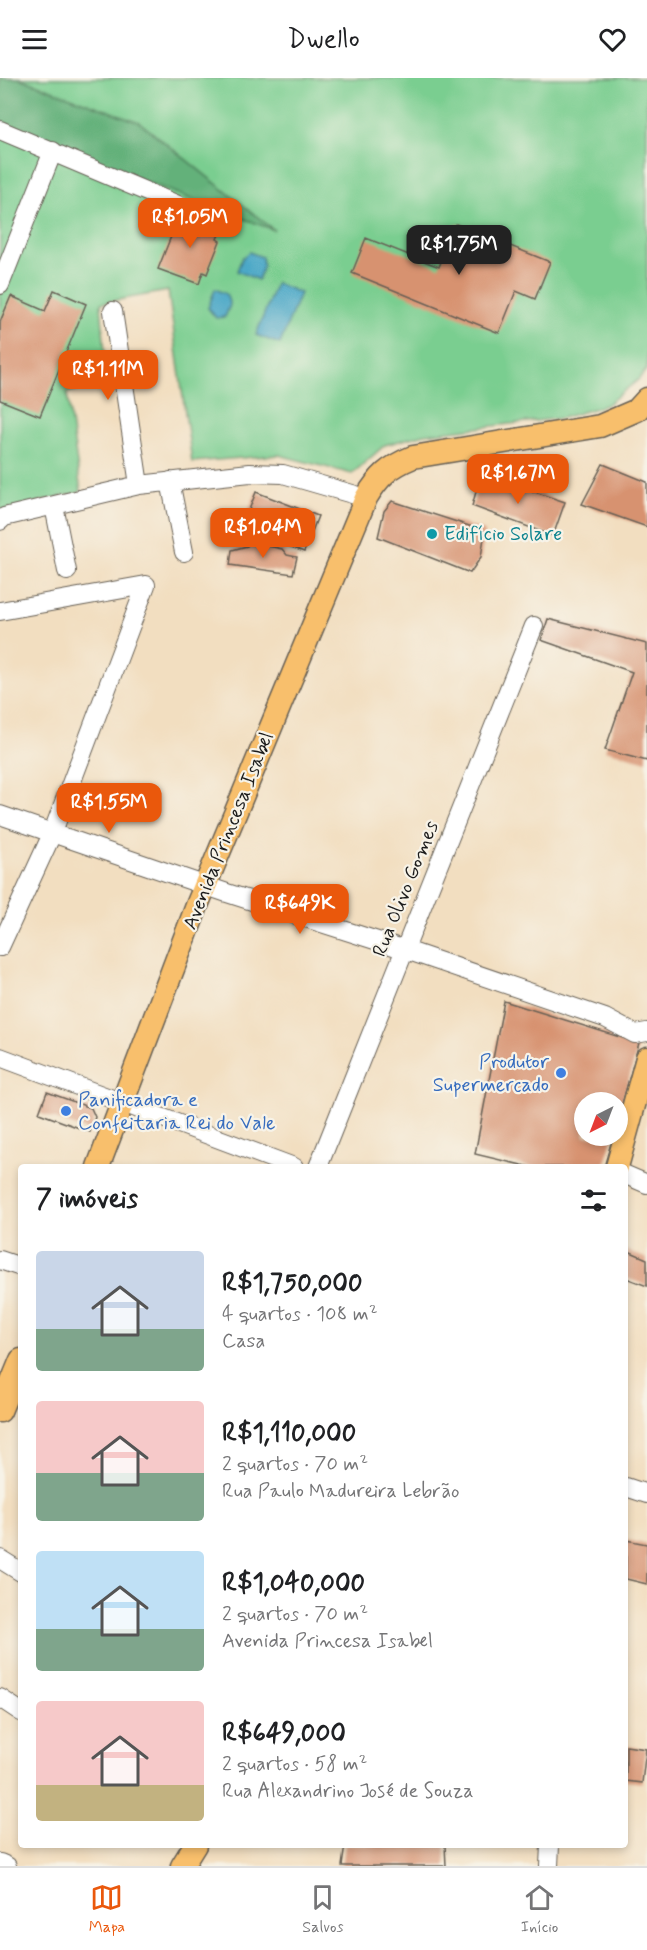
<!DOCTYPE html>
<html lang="pt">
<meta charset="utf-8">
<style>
body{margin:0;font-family:Mynerve,sans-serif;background:#f6f6f6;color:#202124;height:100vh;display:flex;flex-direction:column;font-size:22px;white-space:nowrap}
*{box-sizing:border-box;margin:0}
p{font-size:20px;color:#757577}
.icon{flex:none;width:33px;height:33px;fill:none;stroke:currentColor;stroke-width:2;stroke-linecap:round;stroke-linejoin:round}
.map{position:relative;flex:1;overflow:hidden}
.panel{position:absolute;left:18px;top:1086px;width:610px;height:684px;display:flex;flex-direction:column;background:#fff;border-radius:6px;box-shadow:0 3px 9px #0003}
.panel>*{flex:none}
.needle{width:39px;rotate:222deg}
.tools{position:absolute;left:574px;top:1014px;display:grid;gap:12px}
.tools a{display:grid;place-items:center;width:54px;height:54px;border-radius:50%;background:#fff;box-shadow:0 3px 9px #0003;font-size:30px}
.price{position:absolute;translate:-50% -51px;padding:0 14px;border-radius:12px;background:#ea580c;color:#fff;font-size:20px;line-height:39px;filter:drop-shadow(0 2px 3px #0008)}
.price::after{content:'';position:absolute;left:50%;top:36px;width:18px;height:14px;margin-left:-9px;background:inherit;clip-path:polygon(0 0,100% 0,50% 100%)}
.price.current{background:#222;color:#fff}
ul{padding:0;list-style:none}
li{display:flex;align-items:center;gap:18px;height:150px;padding:0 18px}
li span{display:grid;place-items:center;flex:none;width:168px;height:120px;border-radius:6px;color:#555}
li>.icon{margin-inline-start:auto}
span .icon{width:72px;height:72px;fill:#fffc;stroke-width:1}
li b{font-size:26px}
h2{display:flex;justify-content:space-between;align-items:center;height:72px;padding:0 18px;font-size:26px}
header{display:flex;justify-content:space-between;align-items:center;height:78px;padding:0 18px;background:#fff;font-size:27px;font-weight:600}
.menu{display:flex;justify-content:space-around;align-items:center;height:84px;border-top:2px solid #e0e0e0;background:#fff;font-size:16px;color:#757577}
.menu a{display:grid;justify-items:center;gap:3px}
.menu .current{color:#ea580c}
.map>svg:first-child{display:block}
.green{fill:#7ace90;stroke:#4b7556;stroke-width:1.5}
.forest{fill:#63b17a;stroke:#40664b;stroke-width:1.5}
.water{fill:#47a6c6;stroke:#326171;stroke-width:1.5}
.building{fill:#d7926f}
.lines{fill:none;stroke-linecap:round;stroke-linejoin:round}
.minor-casing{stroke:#676055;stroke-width:20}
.major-casing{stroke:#676055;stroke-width:25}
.minor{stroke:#fff;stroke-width:18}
.major{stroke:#f8bf6c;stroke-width:22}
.culture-dot{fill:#0f9aa8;stroke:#f7f3e8;stroke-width:2}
.shop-dot{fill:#3f7fe0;stroke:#f7f3e8;stroke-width:2}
.labels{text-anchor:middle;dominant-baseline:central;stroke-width:4.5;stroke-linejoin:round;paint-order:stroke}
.culture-label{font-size:20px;fill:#0d838f;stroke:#f7f3e8;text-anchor:start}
.street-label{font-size:20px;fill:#1c1c1c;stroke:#f7f3e8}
.shop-label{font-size:20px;fill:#366cbe;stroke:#f7f3e8;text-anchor:end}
</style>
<header><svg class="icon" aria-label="menu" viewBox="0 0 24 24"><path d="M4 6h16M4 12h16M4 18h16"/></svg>Dwello<svg class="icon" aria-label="heart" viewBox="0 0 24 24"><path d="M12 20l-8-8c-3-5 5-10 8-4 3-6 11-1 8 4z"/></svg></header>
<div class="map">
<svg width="647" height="1788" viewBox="0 0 647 1788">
<rect width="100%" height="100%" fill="#f7f3e8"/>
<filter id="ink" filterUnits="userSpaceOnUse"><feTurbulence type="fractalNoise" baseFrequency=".0167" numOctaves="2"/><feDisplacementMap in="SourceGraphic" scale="12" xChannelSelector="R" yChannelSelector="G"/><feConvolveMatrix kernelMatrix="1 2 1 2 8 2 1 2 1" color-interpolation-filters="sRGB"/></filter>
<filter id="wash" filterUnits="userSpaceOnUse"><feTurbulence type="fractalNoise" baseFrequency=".008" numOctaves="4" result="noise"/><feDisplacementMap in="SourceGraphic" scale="24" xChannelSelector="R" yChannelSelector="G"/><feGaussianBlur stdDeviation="1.35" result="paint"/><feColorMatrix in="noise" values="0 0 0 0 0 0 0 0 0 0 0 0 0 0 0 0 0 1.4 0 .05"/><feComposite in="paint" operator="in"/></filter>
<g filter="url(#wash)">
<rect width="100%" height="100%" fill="#f2dec0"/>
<path class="green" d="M0,0H647V291L638,302L606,327L562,340L425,356L385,367L352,396L279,377L192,384L168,213L101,225L107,301L67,315L81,414L0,433Z"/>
<path class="forest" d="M0,0H19L139,44L274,152L0,49Z"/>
<path class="water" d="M249,174L262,179L263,188L258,202L237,193L242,180Z
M276,205L300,215L280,266L256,257Z
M215,211L226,216L230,227L225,239L216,240L208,230Z"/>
<g id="blocks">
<path class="building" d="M180,136L221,152L217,161L220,163L207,196L203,194L199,206L158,191Z
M456,146L550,184L535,221L516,213L499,255L352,195L366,160L439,189Z
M54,212L86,226L40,338L0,322V244L11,218L45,233Z
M603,386L647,404V449L582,426Z
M481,396L565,424L553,458L472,428Z
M256,414L318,438L304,474L242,450Z
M392,423L485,453L481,479L470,495L378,459L384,433Z
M250,464L282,471L287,477L297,479L293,496L230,487L232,472L247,468Z
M548,541L647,566V683L605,672L632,594L541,562Z
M504,923L639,965L619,1037L618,1024H585V1058H613L604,1089H530L475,1076Z
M47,1014L91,1030L95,1039L90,1054L39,1035Z
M626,1172L647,1181V1208L626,1200Z
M626,1462L647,1466V1506L626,1501Z
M626,1668L646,1671L642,1705L626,1703Z
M345,1767H445L446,1788H342Z"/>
</g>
</g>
<g filter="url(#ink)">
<use href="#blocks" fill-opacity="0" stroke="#676055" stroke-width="1.5"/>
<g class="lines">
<defs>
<path id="minor" d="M0,52L216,143
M0,207L53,73
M113,233L139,407
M170,403L184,474
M54,428L67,493
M0,443L4,439L139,407L250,395L283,396L366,420
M0,533L146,507
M0,737L227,815L406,872L605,940L635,956L647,954
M0,869L52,756L146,507
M0,979L294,1089
M318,1089L534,548
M626,1097L647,1106
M0,1182L21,1189
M626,1409L647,1416
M0,1481L21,1494
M0,1620L21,1634
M0,1785L7,1788
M549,1788L550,1767"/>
<path id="major" d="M98,1089L198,825L366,420C379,398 389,389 413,379L600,348L637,332L647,321
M617,1089L647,980
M0,1333L21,1282
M182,1788L195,1767"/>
</defs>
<use href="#minor" class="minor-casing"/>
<use href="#major" class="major-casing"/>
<use href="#minor" class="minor"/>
<use href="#major" class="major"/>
</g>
</g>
<circle class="culture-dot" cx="432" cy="456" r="6"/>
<g class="shop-dot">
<circle cx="561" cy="995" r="6"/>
<circle cx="66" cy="1033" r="6"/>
</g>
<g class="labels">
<g class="culture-label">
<text x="444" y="456">Edifício Solare</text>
</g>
<g class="street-label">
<text transform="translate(229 753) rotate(-68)">Avenida Princesa Isabel</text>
<text transform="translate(406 811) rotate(-68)">Rua Olivo Gomes</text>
</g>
<g class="shop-label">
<text x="549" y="984">Produtor<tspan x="549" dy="23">Supermercado</tspan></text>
<text x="78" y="1022" text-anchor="start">Panificadora e<tspan x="78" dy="23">Confeitaria Rei do Vale</tspan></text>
</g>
</g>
</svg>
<div class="tools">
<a><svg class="needle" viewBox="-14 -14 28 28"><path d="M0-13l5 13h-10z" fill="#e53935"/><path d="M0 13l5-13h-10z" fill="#757577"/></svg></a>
</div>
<b class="price" style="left:190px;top:171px">R$1.05M</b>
<b class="price current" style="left:459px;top:198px">R$1.75M</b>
<b class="price" style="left:108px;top:323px">R$1.11M</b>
<b class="price" style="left:518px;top:427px">R$1.67M</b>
<b class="price" style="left:263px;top:481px">R$1.04M</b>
<b class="price" style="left:109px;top:756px">R$1.55M</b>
<b class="price" style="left:300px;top:857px">R$649K</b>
<section class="panel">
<h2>7 imóveis<svg class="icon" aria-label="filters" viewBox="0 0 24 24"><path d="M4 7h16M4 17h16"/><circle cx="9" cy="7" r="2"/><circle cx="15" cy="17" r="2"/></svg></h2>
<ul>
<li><span style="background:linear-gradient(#c9d6e8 65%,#7fa58c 0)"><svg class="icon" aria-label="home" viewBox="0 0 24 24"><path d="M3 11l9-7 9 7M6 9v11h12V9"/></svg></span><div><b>R$1,750,000</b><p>4 quartos · 108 m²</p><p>Casa</p></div></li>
<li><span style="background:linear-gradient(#f6c9c9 60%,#7fa58c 0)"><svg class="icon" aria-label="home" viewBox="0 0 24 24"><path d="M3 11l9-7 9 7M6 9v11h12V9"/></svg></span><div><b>R$1,110,000</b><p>2 quartos · 70 m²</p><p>Rua Paulo Madureira Lebrão</p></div></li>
<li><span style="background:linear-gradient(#bfe0f5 65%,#7fa58c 0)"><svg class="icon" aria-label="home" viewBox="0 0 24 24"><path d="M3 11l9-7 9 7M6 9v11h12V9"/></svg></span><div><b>R$1,040,000</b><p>2 quartos · 70 m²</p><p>Avenida Princesa Isabel</p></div></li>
<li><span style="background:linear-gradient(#f6c9c9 70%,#c2b280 0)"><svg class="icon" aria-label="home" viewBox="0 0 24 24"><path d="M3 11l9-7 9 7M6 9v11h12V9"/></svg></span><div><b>R$649,000</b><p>2 quartos · 58 m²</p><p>Rua Alexandrino José de Souza</p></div></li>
</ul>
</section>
</div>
<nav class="menu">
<a class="current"><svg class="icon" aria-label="map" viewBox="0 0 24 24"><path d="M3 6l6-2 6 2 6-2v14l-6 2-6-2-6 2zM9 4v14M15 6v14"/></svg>Mapa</a>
<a><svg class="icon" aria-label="saved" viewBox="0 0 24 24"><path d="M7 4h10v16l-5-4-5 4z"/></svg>Salvos</a>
<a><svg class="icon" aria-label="home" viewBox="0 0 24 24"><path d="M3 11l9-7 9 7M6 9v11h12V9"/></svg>Início</a>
</nav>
